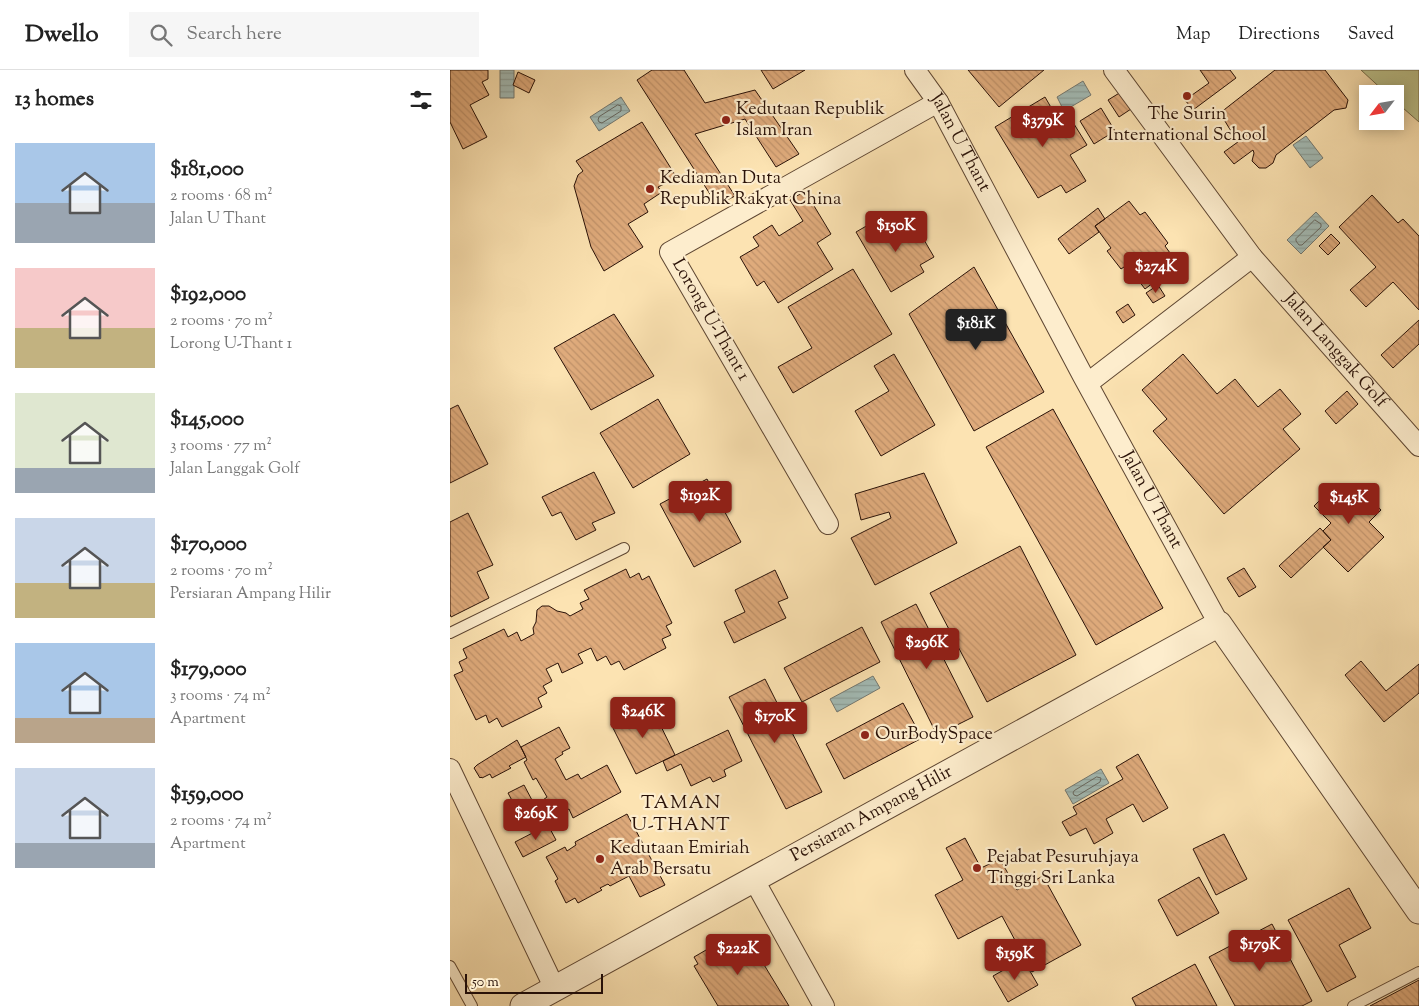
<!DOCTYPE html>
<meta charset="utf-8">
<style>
body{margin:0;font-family:"Sorts Mill Goudy",serif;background:#f6f6f6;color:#222;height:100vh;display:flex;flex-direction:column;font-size:19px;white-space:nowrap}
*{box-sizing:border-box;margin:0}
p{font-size:16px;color:#767676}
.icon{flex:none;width:28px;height:28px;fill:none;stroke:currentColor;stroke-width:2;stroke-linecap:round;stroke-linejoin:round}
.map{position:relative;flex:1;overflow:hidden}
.sheet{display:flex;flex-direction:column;background:#fff;width:450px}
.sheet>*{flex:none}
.needle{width:32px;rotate:239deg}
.controls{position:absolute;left:909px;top:15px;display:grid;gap:10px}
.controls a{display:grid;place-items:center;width:45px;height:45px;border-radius:0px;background:#fff;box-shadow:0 2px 12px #0003;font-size:25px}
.scale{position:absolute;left:15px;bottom:12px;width:138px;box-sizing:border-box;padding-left:5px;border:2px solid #2a1208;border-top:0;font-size:14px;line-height:18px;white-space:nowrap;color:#2a1208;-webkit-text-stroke:4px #fdedcd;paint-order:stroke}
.price{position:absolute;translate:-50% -42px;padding:0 11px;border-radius:5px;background:#8f2418;color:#fff;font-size:16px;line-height:32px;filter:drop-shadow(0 1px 2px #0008)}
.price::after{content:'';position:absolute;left:50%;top:30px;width:15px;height:11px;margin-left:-8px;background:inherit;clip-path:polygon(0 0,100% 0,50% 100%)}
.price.current{background:#222;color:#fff}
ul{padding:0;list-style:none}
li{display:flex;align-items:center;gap:15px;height:125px;padding:0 15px}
li span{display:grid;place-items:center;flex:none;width:140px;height:100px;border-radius:0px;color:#555}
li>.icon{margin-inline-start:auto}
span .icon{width:60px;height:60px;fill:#fffc;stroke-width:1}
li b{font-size:21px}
h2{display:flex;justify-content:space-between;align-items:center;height:60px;padding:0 15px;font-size:21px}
header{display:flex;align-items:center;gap:30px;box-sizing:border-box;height:70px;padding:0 25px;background:#fff;border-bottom:1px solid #e0e0e0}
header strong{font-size:24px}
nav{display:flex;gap:28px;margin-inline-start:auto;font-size:18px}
.search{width:350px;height:45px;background:#f6f6f6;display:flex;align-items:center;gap:12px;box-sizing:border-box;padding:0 18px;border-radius:0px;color:#767676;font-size:19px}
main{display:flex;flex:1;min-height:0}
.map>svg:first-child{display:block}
.grass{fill:#bdc48d;stroke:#746b4a}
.water{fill:url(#water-rules);stroke:#737871}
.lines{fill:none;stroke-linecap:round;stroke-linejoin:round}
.shore{stroke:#666760;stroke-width:1}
.building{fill:url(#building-back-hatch);stroke:#2a1208}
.service-casing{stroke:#5e4632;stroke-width:12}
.minor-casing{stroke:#5e4632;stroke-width:22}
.tertiary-casing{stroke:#5e4632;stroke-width:27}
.service{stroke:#fdedcd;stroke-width:10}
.minor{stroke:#fdedcd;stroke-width:20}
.tertiary{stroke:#fdedcd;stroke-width:25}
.poi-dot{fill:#8f2418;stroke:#fdedcd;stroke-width:2}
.labels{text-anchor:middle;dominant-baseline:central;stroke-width:4.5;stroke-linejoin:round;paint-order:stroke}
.poi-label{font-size:18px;fill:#2a1208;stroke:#fdedcd;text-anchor:start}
.street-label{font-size:18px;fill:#2a1208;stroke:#fdedcd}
.neighbourhood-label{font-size:19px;letter-spacing:1px;fill:#2a1208;stroke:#fdedcd}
</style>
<header>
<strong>Dwello</strong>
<div class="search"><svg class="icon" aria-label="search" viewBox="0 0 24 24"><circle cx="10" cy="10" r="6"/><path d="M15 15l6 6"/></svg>Search here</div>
<nav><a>Map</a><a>Directions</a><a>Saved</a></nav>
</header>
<main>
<section class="sheet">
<h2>13 homes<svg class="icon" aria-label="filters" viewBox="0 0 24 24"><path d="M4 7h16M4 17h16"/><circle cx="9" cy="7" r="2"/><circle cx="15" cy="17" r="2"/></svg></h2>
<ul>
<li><span style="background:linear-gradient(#a9c7e8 60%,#9aa5b1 0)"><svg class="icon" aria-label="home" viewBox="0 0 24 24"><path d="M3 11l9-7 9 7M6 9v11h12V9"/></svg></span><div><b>$181,000</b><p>2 rooms · 68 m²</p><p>Jalan U Thant</p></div></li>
<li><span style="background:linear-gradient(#f6c9c9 60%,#c2b280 0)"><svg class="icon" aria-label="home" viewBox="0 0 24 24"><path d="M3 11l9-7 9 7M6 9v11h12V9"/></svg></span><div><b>$192,000</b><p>2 rooms · 70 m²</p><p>Lorong U-Thant 1</p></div></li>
<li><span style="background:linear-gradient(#dfe7d0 75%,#9aa5b1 0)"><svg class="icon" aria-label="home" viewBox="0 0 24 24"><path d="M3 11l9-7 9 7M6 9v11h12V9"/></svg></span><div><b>$145,000</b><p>3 rooms · 77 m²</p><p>Jalan Langgak Golf</p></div></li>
<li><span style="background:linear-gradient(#c9d6e8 65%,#c2b280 0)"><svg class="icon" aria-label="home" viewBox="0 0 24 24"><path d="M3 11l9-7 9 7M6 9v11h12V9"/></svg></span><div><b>$170,000</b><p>2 rooms · 70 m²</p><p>Persiaran Ampang Hilir</p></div></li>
<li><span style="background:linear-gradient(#a9c7e8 75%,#b9a48a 0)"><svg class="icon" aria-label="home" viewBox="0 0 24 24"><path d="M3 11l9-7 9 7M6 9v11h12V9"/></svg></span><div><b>$179,000</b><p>3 rooms · 74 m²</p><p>Apartment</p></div></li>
<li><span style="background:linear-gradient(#c9d6e8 75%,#9aa5b1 0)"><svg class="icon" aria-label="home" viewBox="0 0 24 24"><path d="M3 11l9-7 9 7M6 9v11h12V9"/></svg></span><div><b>$159,000</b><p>2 rooms · 74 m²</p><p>Apartment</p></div></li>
</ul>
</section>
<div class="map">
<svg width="969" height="936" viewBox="0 0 969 936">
<defs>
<pattern id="water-rules" width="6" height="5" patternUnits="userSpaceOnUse" patternTransform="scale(1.25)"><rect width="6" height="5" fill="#a3bcb7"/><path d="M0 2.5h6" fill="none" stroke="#8ca19c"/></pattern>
<pattern id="building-back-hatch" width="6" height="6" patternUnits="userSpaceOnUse" patternTransform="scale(1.25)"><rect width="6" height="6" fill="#dfab7c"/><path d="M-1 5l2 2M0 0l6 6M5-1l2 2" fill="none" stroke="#c0926a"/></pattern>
</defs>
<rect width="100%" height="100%" fill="#fce3b2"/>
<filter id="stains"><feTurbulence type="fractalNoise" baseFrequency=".004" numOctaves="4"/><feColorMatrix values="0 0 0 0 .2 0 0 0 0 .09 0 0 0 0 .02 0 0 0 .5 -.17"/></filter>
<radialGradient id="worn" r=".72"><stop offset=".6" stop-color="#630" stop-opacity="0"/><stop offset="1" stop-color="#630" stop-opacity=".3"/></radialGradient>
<path class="grass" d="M911,0H969V52L945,31V24H937Z"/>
<path class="water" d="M50,0H64V28H50Z
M633,11L641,25L614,41L607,27Z
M171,27L180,41L149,61L140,47Z
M856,66L873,88L860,98L843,75Z
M866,142L879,156L851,184L837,170Z
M423,606L430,618L387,642L380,629Z
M651,699L659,713L623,734L615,720Z"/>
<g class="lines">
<path class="shore" d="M168,35L171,36V41L152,53L149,52L148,50L149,47Z
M865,150L871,154V157L852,175H849L846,171V169Z
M647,707L651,708L650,712L627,726L624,725L623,723L624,721Z"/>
</g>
<path class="building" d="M0,0H38V9L32,12L39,25L20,35L37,67L13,79L0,52Z
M202,0H234L255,33L305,20L349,84L326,97L295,49L245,64L285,126L267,135L187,10Z
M311,0H355L323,19Z
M518,0H594L549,37Z
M750,0H780L786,8L743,40L735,30L759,13Z
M825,0H875L898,30L896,38L884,40L826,85L823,93L816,98H809L802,91L804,83L803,80L784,94L774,82L792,69L784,66L770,43Z
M68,2L85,10L79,23L63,15Z
M671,22L681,39L669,47L658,30Z
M595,27L614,60L624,54L637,75L620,85L636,111L616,123L611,115L588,128L545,57Z
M651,38L665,61L644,74L630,51Z
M192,52L227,108L208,117L212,122L194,134L198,142L178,154L193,177L154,201L141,177L124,116L128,105L133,101L126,91Z
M355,121L381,164L367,173L383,199L328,233L314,211L307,216L290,187L309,176L303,167L322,155L329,166L353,151L340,130Z
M922,125L948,153L953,149L969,166V240L943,212L916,237L900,220L926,197L889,157Z
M679,131L690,145L695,142L718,173L715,176L728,194L695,219L677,195L671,199L657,181L661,178L645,156Z
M648,138L655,149L645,156L649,162L619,184L608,169Z
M425,151L435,168L463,151L484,187L470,195L474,202L441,222L406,162Z
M881,164L890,173L878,185L869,176Z
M524,197L594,322L524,361L459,244Z
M403,199L442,264L343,323L328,297L362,278L338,237Z
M708,215L715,226L703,233L696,223Z
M678,234L685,245L673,253L666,242Z
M164,244L204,306L141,340L104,278Z
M969,250V274L943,298L931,285Z
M444,284L485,355L431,386L405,341L439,321L424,296Z
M733,284L767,324L785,309L808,337L830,319L851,344L833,359L850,379L774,444L703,361L717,349L692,320Z
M897,321L908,334L886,354L875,341Z
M208,329L240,384L183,418L150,363Z
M8,335L38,394L0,413V339Z
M603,339L713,538L646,575L536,377Z
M144,402L165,443L142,453L146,460L126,470L111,442L102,446L92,427Z
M474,403L507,473L425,515L401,468L441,448L439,442L411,450L405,424Z
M257,409L291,472L244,497L210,434Z
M887,413L898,425L908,416L931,440L919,452L934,467L898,502L873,477L881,470L873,461L881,453L864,436Z
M18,443L43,495L27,502L39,528L1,547L0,544V452Z
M870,458L881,470L841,508L829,496Z
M570,476L626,585L537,632L480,523Z
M794,498L806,517L789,527L777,508Z
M176,499L180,508L189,503L192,510L199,506L222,553L216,556L221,565L212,569L216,578L174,600L169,591L161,595L156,586L147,591L141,578L128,584L133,593L112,603L108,593L96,599L102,611L93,616L97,623L88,628L92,637L52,657L47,648L39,653L36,645L26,650L4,605L13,601L9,592L17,588L13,579L54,559L58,567L67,562L71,571L84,564L83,558L86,552L87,540L92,536H99L107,541L116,543L120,546L133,539L130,533L139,529L134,520Z
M325,500L338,528L328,532L336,548L284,573L274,552L295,542L285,520Z
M466,534L523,647L487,665L431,552Z
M412,557L430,592L352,632L334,598Z
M911,591L936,621L969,594V623L934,652L895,605Z
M315,609L372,722L336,739L279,627Z
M453,633L472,668L394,709L376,674Z
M200,634L225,685L186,704L161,654Z
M109,657L120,678L112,682L113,684L105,689L116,710L128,704L131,709L157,695L171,722L123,748L119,739L102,748L93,730L97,727L86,708L83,710L74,692L77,690L71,677Z
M278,660L292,691L274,700L276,706L263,712L260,707L241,716L231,694L217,701L213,691Z
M67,670L76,687L59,696L61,698L42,708L40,704L32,708L31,707L30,708L24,698L27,695Z
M688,684L718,738L693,752L683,734L656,749L663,763L644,774L636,758L620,766L612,752L627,744L623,737L673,709L666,697Z
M74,715L83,732L67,740L58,723Z
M177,744L215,815L190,827L179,806L160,816L158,814L150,818L152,820L128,833L125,828L116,833L105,811L108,809L96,787L115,777L117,781L126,775L125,772Z
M98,755L106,770L73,787L65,772Z
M774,764L797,809L766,825L743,779Z
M515,768L531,798L550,789L567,820L593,806L631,875L582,902L552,846L508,869L485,825L513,810L496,778Z
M749,807L769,843L727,866L708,830Z
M899,818L921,858L889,875L906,907L877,922L838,850Z
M822,854L862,931L852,936H785L759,887Z
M296,865L339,936H268L244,896L248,894L244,887L275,869L278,875Z
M573,889L588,915L558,932L543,906Z
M745,894L767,936H686L682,928Z
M969,910V936H920Z"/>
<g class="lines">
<defs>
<path id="service" d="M0,563L174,478
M0,896L22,936
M903,936L969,902"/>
<g id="minor">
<path id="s1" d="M465,0L488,32L633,306L769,554"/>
<path d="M664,0L802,187"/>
<path id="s2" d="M638,313L802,187L969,376"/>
<path d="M378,454L220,182L488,32"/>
<path d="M0,699L105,919"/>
<path d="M304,810L374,936"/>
</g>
<g id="tertiary">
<path id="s3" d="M73,936L769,554L969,841"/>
</g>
</defs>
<use href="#service" class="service-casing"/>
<use href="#minor" class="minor-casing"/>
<use href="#tertiary" class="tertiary-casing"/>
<use href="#service" class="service"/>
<use href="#minor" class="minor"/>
<use href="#tertiary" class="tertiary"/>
</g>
<g class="poi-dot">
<circle cx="737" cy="26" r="5"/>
<circle cx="276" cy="50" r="5"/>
<circle cx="200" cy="119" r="5"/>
<circle cx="415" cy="665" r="5"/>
<circle cx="150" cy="789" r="5"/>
<circle cx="527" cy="798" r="5"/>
</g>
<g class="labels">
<g class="poi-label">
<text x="286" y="40">Kedutaan Republik<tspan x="286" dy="21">Islam Iran</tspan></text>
<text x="737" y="45" text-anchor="middle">The Surin<tspan x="737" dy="21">International School</tspan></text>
<text x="210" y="109">Kediaman Duta<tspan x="210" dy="21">Republik Rakyat China</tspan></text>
<text x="425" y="665">OurBodySpace</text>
<text x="160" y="779">Kedutaan Emiriah<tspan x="160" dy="21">Arab Bersatu</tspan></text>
<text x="537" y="788">Pejabat Pesuruhjaya<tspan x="537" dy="21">Tinggi Sri Lanka</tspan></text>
</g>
<g class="street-label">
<text stroke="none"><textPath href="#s1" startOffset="86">Jalan U Thant</textPath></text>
<text transform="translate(260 250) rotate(60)">Lorong U-Thant 1</text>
<text stroke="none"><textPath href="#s2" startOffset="332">Jalan Langgak Golf</textPath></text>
<text stroke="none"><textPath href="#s1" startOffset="491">Jalan U Thant</textPath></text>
<text stroke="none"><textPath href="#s3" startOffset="398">Persiaran Ampang Hilir</textPath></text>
</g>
<g class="neighbourhood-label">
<text x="231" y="733">TAMAN<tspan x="231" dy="22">U-THANT</tspan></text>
</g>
</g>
<rect width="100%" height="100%" filter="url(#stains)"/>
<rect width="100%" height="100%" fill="url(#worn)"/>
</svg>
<div class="controls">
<a><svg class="needle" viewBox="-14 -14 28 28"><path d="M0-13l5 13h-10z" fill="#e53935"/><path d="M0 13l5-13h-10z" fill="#767676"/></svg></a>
</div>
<div class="scale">50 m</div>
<b class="price" style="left:593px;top:78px">$379K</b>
<b class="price" style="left:446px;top:183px">$150K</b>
<b class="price" style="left:706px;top:224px">$274K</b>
<b class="price current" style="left:526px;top:281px">$181K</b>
<b class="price" style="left:250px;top:453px">$192K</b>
<b class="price" style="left:899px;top:455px">$145K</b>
<b class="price" style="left:477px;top:600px">$296K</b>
<b class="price" style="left:193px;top:669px">$246K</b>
<b class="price" style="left:325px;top:674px">$170K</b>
<b class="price" style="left:86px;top:771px">$269K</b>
<b class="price" style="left:810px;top:902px">$179K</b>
<b class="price" style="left:288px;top:906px">$222K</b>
<b class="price" style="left:565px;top:911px">$159K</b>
</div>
</main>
